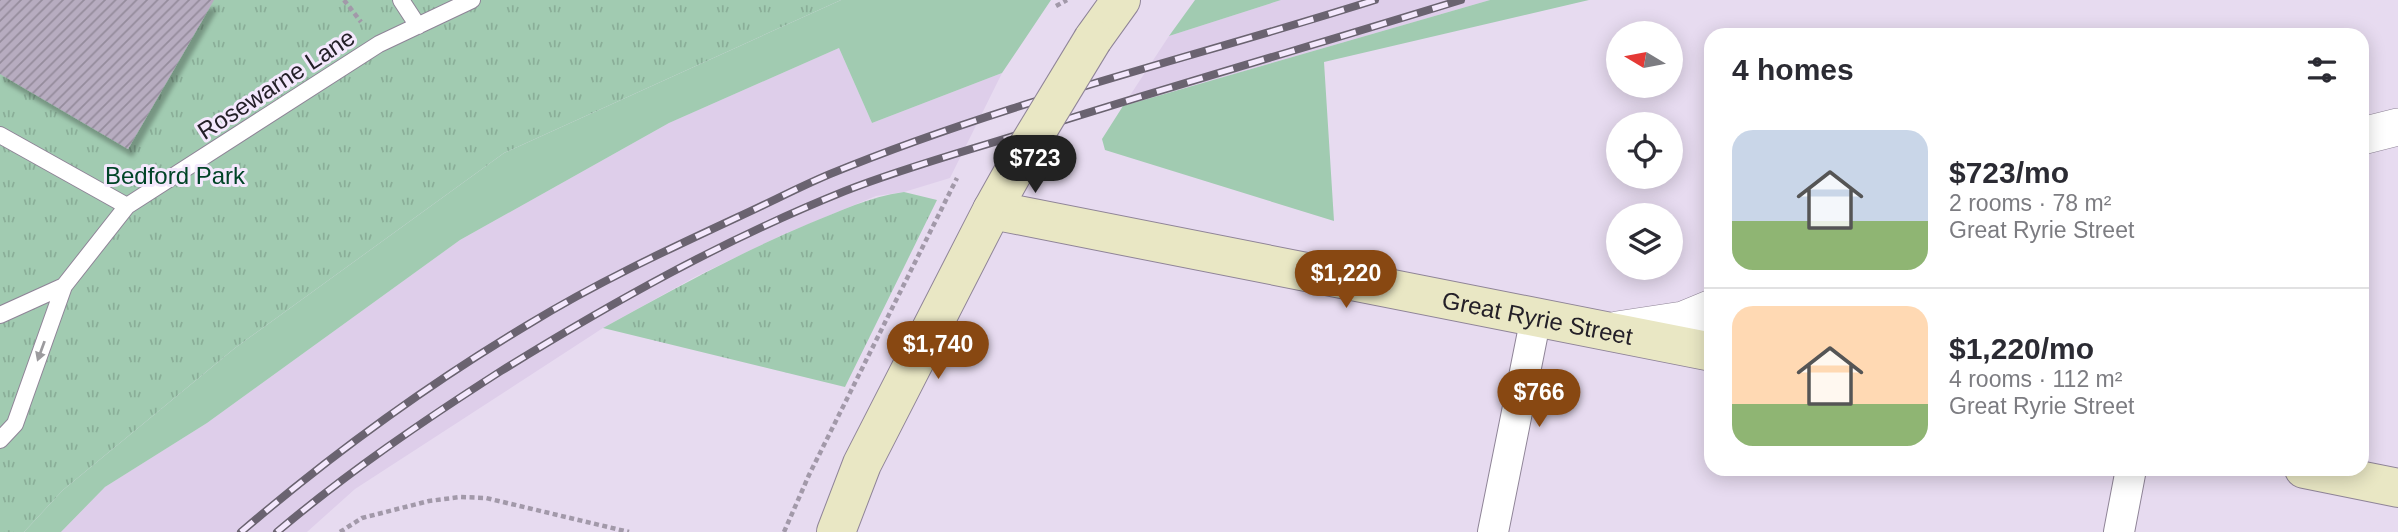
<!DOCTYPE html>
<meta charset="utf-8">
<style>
body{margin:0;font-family:Arial,sans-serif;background:#f2f2f3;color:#2b2b33;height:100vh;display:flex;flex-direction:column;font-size:26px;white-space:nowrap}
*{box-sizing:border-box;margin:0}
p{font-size:23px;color:#7c7c81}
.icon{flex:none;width:38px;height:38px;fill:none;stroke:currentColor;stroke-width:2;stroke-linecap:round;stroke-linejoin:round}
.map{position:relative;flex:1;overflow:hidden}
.sheet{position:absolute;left:1704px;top:28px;width:665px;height:448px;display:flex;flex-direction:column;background:#fff;border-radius:21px;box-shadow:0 4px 18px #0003}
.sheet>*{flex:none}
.needle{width:46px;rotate:280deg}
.controls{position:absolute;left:1606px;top:21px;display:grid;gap:14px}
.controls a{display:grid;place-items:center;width:77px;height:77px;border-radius:50%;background:#fff;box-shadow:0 4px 18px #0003;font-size:35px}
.price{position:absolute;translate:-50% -60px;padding:0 16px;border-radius:24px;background:#884812;color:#fff;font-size:23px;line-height:46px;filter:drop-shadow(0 2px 4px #0008)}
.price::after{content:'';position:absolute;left:50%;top:42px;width:21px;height:16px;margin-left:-10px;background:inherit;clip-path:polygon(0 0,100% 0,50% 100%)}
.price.selected{background:#222;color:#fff}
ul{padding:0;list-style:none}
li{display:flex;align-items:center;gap:21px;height:175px;padding:0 28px}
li+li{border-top:2px solid #e1e1e2}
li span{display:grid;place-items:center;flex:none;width:196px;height:140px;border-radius:21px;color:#555}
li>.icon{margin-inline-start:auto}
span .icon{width:84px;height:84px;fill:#fffc;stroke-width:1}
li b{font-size:30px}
h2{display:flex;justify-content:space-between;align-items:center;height:84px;padding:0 28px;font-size:30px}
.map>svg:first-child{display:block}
.built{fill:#deceea}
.grass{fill:#a1cbb1}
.park{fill:url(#park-tufts)}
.building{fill:url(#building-hatch);filter:url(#shadow)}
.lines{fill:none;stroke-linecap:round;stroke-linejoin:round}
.service-casing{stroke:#8f8497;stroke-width:18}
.minor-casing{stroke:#8f8497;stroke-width:32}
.tertiary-casing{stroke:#8f8497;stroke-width:38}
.secondary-casing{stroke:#8f8497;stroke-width:40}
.path{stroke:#a299a9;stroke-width:4.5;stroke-dasharray:5 3.5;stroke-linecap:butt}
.service{stroke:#fff;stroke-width:16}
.minor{stroke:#fff;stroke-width:30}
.tertiary{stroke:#fff;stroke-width:37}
.secondary{stroke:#e9e7c4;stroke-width:38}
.rail-casing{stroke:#6a6370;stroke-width:8}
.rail{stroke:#f4e8fd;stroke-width:5;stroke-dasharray:16;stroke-linecap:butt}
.secondary-bridge-casing{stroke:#8f8497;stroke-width:40;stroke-linecap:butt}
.secondary-bridge{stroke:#e9e7c4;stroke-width:38}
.oneway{fill:#9c9b9e}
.labels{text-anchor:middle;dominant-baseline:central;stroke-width:6;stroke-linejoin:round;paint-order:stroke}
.street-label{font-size:24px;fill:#242028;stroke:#f4e8fd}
.park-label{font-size:24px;fill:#004427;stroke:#f4e8fd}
</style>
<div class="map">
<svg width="2398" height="532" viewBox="0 0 2398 532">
<defs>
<pattern id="park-tufts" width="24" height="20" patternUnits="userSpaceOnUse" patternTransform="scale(1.75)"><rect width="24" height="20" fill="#a1cbb1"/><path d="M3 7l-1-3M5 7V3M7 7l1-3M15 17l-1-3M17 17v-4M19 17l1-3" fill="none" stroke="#8aae98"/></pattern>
<pattern id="building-hatch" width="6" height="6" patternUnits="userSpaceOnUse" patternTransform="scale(1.75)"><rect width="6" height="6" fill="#b7acc0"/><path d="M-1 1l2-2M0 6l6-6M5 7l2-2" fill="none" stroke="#958c9c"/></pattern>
<filter id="shadow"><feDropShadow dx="4.5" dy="8" stdDeviation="2" flood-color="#0004"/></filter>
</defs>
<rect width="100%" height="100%" fill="#e7dbf0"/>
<path class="built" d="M1281,0H1490L1123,106L1169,36Z
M839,48L872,123L1002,73L950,178L904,192L876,196L782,235L695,277L603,328L355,489L307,532H61L105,487L207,423L460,240L669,123Z"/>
<path class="grass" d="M841,0H1051L1002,73L872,123L839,48L669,123L460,240L207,423L105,487L61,532H24L63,490L235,348L504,153Z
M1195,0H1281L1169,36Z
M1490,0H1589L1324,62L1334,221L1105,150L1102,139L1123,106Z"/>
<path class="park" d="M0,0H841L504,153L235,348L63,490L24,532H0Z
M904,192L937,200L845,387L603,328C670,291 737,254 808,224C841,211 868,197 904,192Z"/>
<path class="building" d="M0,0H214L128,149L0,74Z"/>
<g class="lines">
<defs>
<path id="service" d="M401,0L418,26
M0,135L127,206L379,44L472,0
M0,315L64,286
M0,440L15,424L64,286L127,206"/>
<path id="minor" d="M1493,532L1536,317
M2119,532L2131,469"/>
<path id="tertiary" d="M2362,136L2398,127
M1617,330L1683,320L1712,308"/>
<g id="secondary">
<path d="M1093,39L1121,0"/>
<path id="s1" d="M992,210L1712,352"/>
<path d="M2304,469L2398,488"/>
<path d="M836,532L862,464L992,210L1025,151"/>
</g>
</defs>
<use href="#service" class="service-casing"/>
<use href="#minor" class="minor-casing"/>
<use href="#tertiary" class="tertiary-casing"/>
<use href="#secondary" class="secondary-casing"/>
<path class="path" d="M344,0L361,22
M1056,6L1067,0
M340,532L362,518L429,501L460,497L486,498L629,532
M784,532L809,475L957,178"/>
<use href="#service" class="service"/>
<use href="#minor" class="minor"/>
<use href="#tertiary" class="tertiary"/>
<use href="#secondary" class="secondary"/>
<defs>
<path id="rail" d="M241,532C331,455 427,385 529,324C596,283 667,250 738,217C769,203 799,187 830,174C1005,102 1195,57 1375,0
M277,532C348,472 423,421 501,371C611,303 725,239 845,191C906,167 970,150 1033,130C1175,85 1318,44 1461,0"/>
</defs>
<use href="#rail" class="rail-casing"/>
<use href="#rail" class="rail"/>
<defs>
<path id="secondary-bridge" d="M1025,151L1093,39"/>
</defs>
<use href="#secondary-bridge" class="secondary-bridge-casing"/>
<use href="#secondary-bridge" class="secondary-bridge"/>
</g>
<defs><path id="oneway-solid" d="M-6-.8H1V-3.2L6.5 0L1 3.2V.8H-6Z" transform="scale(1.75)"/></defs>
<use class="oneway" href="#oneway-solid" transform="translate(41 351) rotate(110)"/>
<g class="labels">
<g class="street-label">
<text transform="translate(276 84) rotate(-33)">Rosewarne Lane</text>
<text stroke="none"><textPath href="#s1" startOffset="556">Great Ryrie Street</textPath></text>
</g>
<g class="park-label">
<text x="175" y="175">Bedford Park</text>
</g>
</g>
</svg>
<div class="controls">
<a><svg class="needle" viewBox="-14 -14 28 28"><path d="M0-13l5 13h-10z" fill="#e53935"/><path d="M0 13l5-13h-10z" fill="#7c7c81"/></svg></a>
<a><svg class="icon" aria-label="locate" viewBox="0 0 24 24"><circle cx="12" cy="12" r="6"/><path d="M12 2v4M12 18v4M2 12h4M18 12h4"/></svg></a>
<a><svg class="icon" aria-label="layers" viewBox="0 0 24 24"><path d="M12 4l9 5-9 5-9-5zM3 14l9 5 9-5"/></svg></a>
</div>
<b class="price selected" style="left:1035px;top:195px">$723</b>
<b class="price" style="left:1346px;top:310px">$1,220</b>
<b class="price" style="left:938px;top:381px">$1,740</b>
<b class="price" style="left:1539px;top:429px">$766</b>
<section class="sheet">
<h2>4 homes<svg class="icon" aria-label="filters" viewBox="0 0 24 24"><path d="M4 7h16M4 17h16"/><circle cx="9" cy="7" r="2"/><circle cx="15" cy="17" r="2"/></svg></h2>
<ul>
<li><span style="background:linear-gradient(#c9d6e8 65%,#8fb573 0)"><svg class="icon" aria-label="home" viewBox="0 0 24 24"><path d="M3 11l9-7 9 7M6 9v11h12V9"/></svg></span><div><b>$723/mo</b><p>2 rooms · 78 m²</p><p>Great Ryrie Street</p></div></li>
<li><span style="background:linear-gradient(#ffd9b3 70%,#8fb573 0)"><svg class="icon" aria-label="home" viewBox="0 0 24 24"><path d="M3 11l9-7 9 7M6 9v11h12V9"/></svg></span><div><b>$1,220/mo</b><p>4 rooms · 112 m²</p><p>Great Ryrie Street</p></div></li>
</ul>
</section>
</div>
